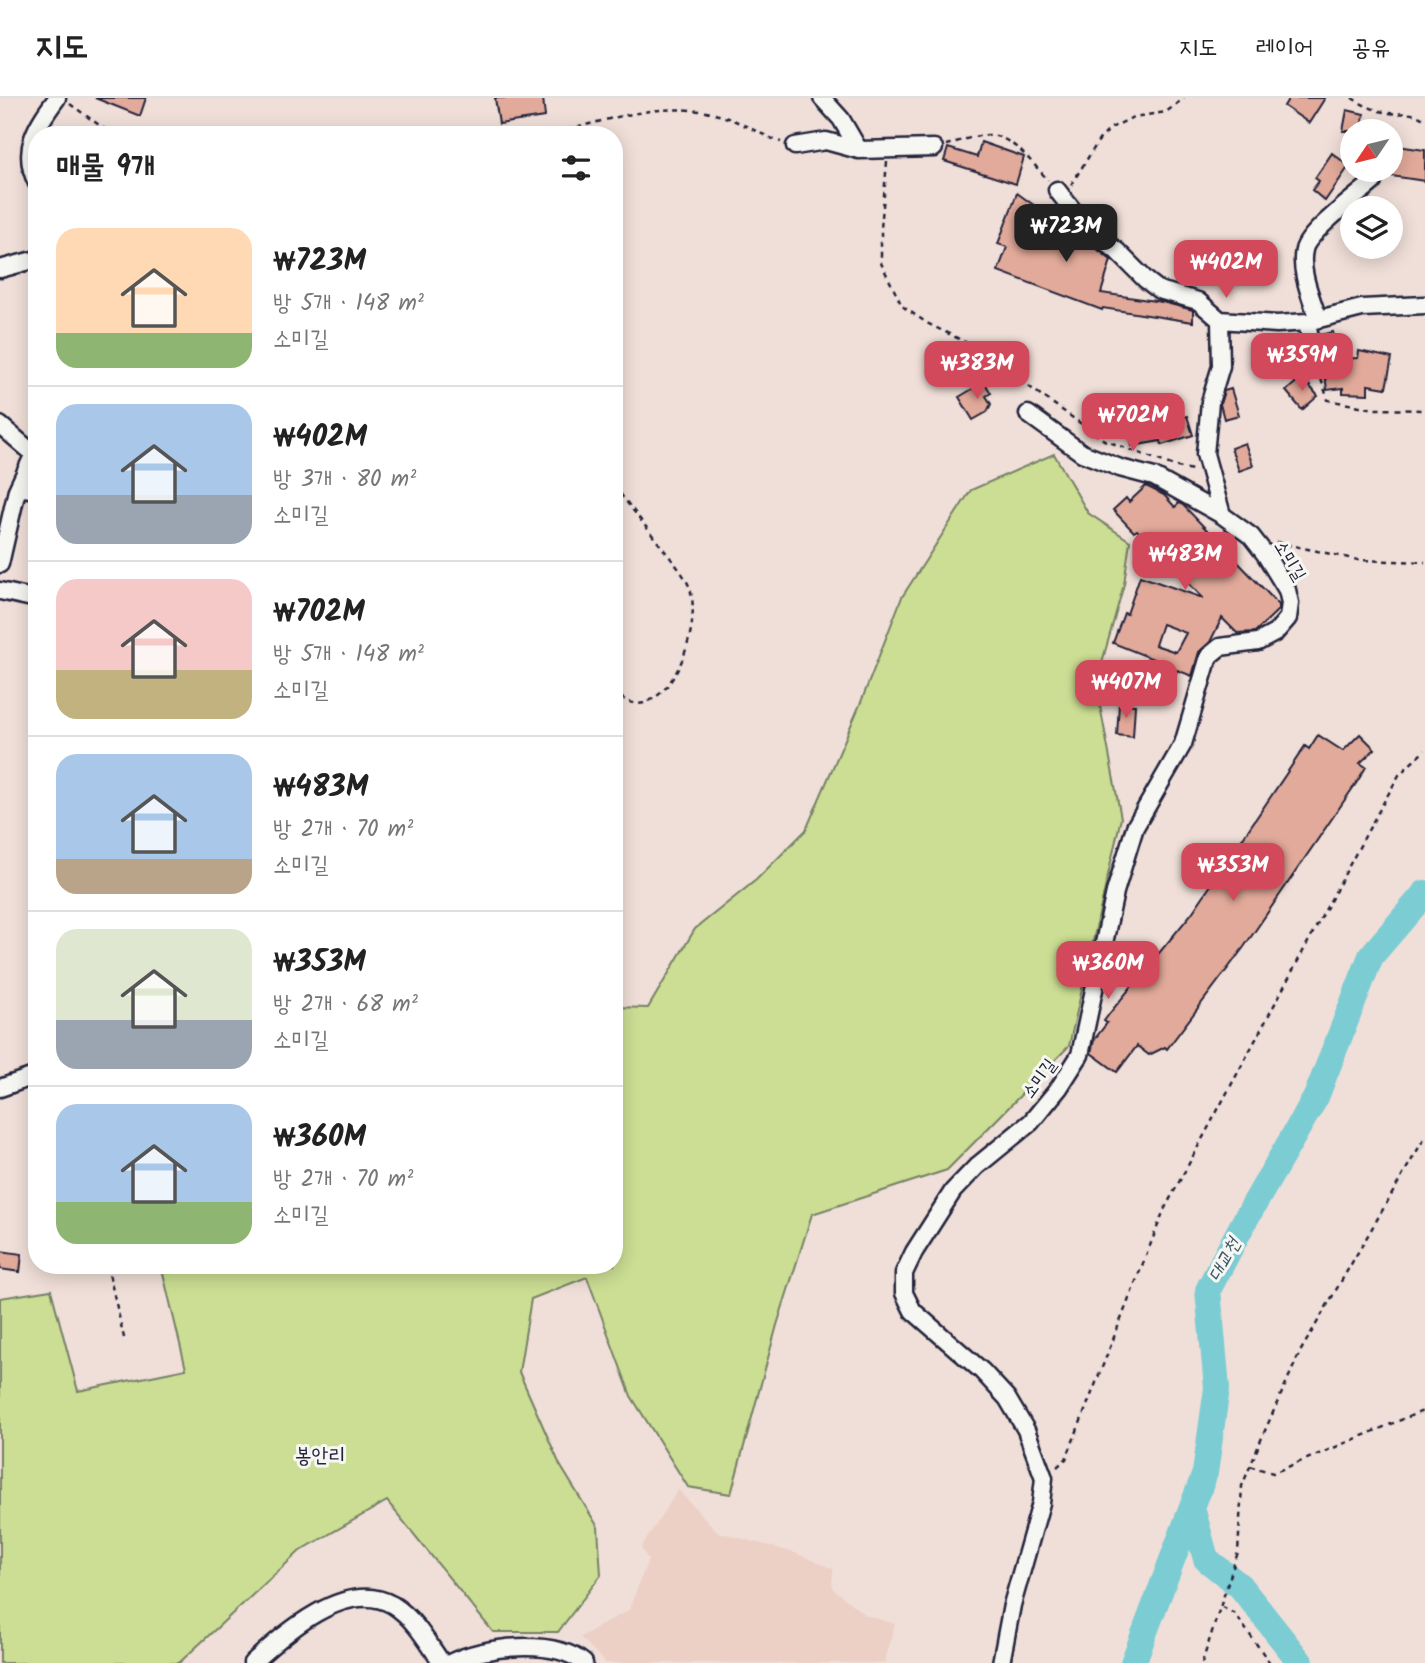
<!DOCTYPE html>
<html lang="ko">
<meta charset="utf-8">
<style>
body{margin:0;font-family:Kalam,"Poor Story",sans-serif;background:#f6f6f6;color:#222;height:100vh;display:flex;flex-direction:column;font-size:26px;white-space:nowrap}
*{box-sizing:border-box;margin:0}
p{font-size:23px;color:#767676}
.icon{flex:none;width:38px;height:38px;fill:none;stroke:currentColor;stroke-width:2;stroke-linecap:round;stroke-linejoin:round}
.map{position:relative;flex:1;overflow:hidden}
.side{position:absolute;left:28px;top:28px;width:595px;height:1148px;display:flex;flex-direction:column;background:#fff;border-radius:28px;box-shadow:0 4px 18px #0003}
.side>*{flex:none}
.needle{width:46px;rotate:235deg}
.buttons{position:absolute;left:1340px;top:21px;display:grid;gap:14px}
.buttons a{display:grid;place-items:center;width:63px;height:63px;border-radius:50%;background:#fff;box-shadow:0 4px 18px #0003;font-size:35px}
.price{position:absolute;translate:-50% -60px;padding:0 16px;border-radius:14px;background:#d1495b;color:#fff;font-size:23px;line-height:46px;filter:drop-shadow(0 2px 4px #0008)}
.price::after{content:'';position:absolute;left:50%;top:42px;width:21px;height:16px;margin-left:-10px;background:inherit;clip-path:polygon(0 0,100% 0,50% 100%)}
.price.current{background:#222;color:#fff}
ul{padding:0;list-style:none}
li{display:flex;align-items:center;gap:21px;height:175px;padding:0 28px}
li+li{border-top:2px solid #e0e0e0}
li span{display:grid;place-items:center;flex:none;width:196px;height:140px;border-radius:21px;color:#555}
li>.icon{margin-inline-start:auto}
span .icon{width:84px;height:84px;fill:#fffc;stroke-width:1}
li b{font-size:30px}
h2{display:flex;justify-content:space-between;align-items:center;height:84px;padding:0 28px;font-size:30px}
header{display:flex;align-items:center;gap:42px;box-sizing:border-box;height:98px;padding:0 35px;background:#fff;border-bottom:2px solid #e0e0e0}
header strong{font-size:33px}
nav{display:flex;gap:38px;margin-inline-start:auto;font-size:24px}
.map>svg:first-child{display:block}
.built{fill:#eccfc5}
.green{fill:#cbde93;stroke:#768067;stroke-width:2}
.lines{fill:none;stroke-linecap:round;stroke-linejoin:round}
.river{stroke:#7bccd3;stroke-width:26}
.building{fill:#e2aa9a;stroke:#22223b;stroke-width:2;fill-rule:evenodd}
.minor-casing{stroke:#22223b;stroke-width:21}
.path{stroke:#22223b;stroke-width:2.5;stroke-dasharray:5 5;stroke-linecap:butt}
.minor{stroke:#f6f6f2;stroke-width:16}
.labels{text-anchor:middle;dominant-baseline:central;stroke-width:6;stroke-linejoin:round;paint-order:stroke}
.street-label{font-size:18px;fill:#22223b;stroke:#f6f6f2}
.water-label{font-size:19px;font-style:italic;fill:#3d5569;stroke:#f6f6f2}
.quarter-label{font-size:21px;fill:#22223b;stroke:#f6f6f2}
</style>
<header>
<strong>지도</strong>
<nav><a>지도</a><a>레이어</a><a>공유</a></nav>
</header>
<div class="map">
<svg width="1425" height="1565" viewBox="0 0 1425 1565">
<rect width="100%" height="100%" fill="#f0dfd8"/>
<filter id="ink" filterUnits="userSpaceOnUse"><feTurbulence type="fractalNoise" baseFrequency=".0143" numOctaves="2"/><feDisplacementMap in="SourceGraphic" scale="14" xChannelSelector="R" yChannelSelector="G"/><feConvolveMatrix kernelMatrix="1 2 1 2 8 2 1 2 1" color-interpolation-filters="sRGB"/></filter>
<g filter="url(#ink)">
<path class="built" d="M678,1392L718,1434L795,1455L833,1471L832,1490L865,1517L895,1526L884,1565H606L580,1539L629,1512L648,1462L641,1450Z"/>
<path class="green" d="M1054,356L1088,415L1130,443L1124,486L1096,586L1121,720L1069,948L947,1072L812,1116L777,1227L731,1396L688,1389L631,1298L587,1179L531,1201L519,1274L560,1367L598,1429L601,1477L558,1534H493L387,1403L300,1453L179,1565H0V1200L51,1192L78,1293L186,1271L161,1167H614V909L648,910L695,831L756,782L806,732L861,604L902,499L971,392Z"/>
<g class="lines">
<path class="river" d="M1192,1410L1206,1461L1240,1488L1301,1565
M1133,1565L1205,1375L1217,1290L1208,1192L1245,1122L1316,999L1371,858L1425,795"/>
</g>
<path class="building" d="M95,0H146L140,18Z
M495,0H543L545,19L499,26Z
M1289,0H1325L1309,25L1284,8Z
M1347,12L1364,16L1361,33H1343Z
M981,44L1024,59L1016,86L944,63L948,50L977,59Z
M1391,47L1425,52V83L1391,78Z
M1332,55L1349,68L1325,103L1312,92L1319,83L1315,80Z
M1017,95L1053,121L1051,124L1073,133L1071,139L1097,151L1111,162L1101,195L1162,204L1193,212V224L1103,210L1102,212L998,173L1007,149L998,146Z
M1333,234L1338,261L1358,260L1359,253L1392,260L1386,290L1368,287V296L1343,295V290L1327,292L1320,237Z
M1302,279L1318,298L1302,312L1286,293Z
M984,284L991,295L986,298L991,306L987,314L973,322L959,299Z
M1231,291L1239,317L1224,321L1220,306L1224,293Z
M1150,300L1156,327L1187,318L1193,337L1162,347L1161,343L1132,348L1128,325L1134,324L1130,304Z
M1245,345L1253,368L1239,373L1231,350Z
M1146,388L1164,397L1175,409L1179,405L1183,407L1279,507V511L1255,534L1237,535L1222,520L1210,544L1199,554L1192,578L1177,572L1167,602L1157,598L1156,602L1145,598L1156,562L1113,545L1124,515L1127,516L1140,478L1203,500L1137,432L1134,434L1113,412L1126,400L1129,404ZM1162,526L1186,535L1176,554L1155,547Z
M1119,606L1135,607L1133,639L1117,637Z
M1360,636L1375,651L1360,665L1366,669L1357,684L1244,849L1167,951L1165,949L1149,957L1137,948L1117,974L1091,955L1094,942L1107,925L1104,923L1113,911L1192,815L1305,648L1309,651L1318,637L1343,653Z
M0,1153L22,1156L20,1174L0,1171Z"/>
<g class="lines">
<defs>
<path id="minor" d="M822,0L841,21L859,52
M795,48L826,43L859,52L934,50
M37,85C20,51 37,27 57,0
M1057,92L1085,128L1117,153L1146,182L1159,192L1198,203L1220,222L1277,226L1307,224L1362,210L1425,207
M0,171L37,161
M1318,221C1312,201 1299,173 1304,152C1307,135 1358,97 1373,84
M1307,224L1313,257
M1028,316L1082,355L1120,370L1154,379L1222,417
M0,327L34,356L37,354
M17,392L34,356
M0,466L17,392L26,390L37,393
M0,493L37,501
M0,990L37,977
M252,1565C285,1535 346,1480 393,1507C414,1520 428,1545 442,1565
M450,1565C484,1548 553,1540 584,1565
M1001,1565L1012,1507L1041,1405L1044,1380L1026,1332L1007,1300L982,1273L913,1213L904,1195V1175L914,1154L953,1093L977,1068L1031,1024L1059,990L1080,957L1115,794L1135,729L1183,646L1209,558L1220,549L1258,544L1275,535L1288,520L1290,505L1287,492L1265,456L1251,438L1222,417L1205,356L1210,304L1221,268L1220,222"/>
</defs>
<use href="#minor" class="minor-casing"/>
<path class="path" d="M1352,0C1363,7 1374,12 1388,15C1403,17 1411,12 1425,22
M70,6L113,37
M548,37C605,23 664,0 722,18C743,25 761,37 781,44
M946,47C961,43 982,34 996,38C1017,44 1034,67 1048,82
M887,64L881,130V165L902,208L927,225L999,261L1031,290L1104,342L1177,369L1193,372
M1071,87L1099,42L1111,30L1133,19L1166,14L1184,0
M1318,272L1328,302L1375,311L1425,312
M614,388C630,408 645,428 661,448C670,460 683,474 689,488C702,521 680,594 644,605C633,608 623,601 614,595
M1276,444L1358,462L1425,464
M107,1167L125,1244
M1250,1368L1273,1375L1425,1312
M1057,1369L1066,1361L1164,1112L1371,727L1399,677L1425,652
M1222,1509L1235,1516L1270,1565
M1202,1565L1238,1454L1242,1388L1263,1337L1300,1254L1425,1039"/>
<use href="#minor" class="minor"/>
</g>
</g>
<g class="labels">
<g class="street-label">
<text transform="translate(1289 463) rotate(59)">소미길</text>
<text transform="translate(1040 981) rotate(-54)">소미길</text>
</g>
<g class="water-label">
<text transform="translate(1225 1162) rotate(-61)">대교천</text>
</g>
<g class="quarter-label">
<text x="320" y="1358">봉안리</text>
</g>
</g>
</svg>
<div class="buttons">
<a><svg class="needle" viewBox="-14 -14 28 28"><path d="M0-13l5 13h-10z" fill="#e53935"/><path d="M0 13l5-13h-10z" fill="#767676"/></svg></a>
<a><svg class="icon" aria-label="layers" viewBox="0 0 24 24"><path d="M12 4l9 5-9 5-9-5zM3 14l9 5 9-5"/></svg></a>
</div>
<b class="price current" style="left:1066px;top:166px">₩723M</b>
<b class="price" style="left:1226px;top:202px">₩402M</b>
<b class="price" style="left:1302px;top:295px">₩359M</b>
<b class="price" style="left:977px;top:303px">₩383M</b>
<b class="price" style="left:1133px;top:355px">₩702M</b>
<b class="price" style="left:1185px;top:494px">₩483M</b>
<b class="price" style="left:1126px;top:622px">₩407M</b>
<b class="price" style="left:1233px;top:805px">₩353M</b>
<b class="price" style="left:1108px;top:903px">₩360M</b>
<section class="side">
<h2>매물 9개<svg class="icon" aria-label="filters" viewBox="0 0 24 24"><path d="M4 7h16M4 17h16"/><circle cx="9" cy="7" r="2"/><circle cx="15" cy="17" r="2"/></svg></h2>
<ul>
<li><span style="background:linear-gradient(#ffd9b3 75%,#8fb573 0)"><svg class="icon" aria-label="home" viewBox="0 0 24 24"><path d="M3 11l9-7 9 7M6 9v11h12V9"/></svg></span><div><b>₩723M</b><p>방 5개 · 148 m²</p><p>소미길</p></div></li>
<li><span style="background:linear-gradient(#a9c7e8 65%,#9aa5b1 0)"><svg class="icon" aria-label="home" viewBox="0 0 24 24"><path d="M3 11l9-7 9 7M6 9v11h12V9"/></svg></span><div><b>₩402M</b><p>방 3개 · 80 m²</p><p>소미길</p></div></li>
<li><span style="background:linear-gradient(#f6c9c9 65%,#c2b280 0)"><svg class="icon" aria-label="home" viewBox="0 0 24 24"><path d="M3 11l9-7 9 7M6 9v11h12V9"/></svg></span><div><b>₩702M</b><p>방 5개 · 148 m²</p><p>소미길</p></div></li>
<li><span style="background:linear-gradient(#a9c7e8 75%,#b9a48a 0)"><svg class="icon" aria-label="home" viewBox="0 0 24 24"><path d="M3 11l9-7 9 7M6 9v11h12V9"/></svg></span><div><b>₩483M</b><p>방 2개 · 70 m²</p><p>소미길</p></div></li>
<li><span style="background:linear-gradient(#dfe7d0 65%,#9aa5b1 0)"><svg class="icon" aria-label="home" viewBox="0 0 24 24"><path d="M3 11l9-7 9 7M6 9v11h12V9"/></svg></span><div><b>₩353M</b><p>방 2개 · 68 m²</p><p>소미길</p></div></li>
<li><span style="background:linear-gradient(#a9c7e8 70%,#8fb573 0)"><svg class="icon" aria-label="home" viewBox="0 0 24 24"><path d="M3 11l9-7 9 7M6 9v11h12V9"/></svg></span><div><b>₩360M</b><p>방 2개 · 70 m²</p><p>소미길</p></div></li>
</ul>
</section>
</div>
